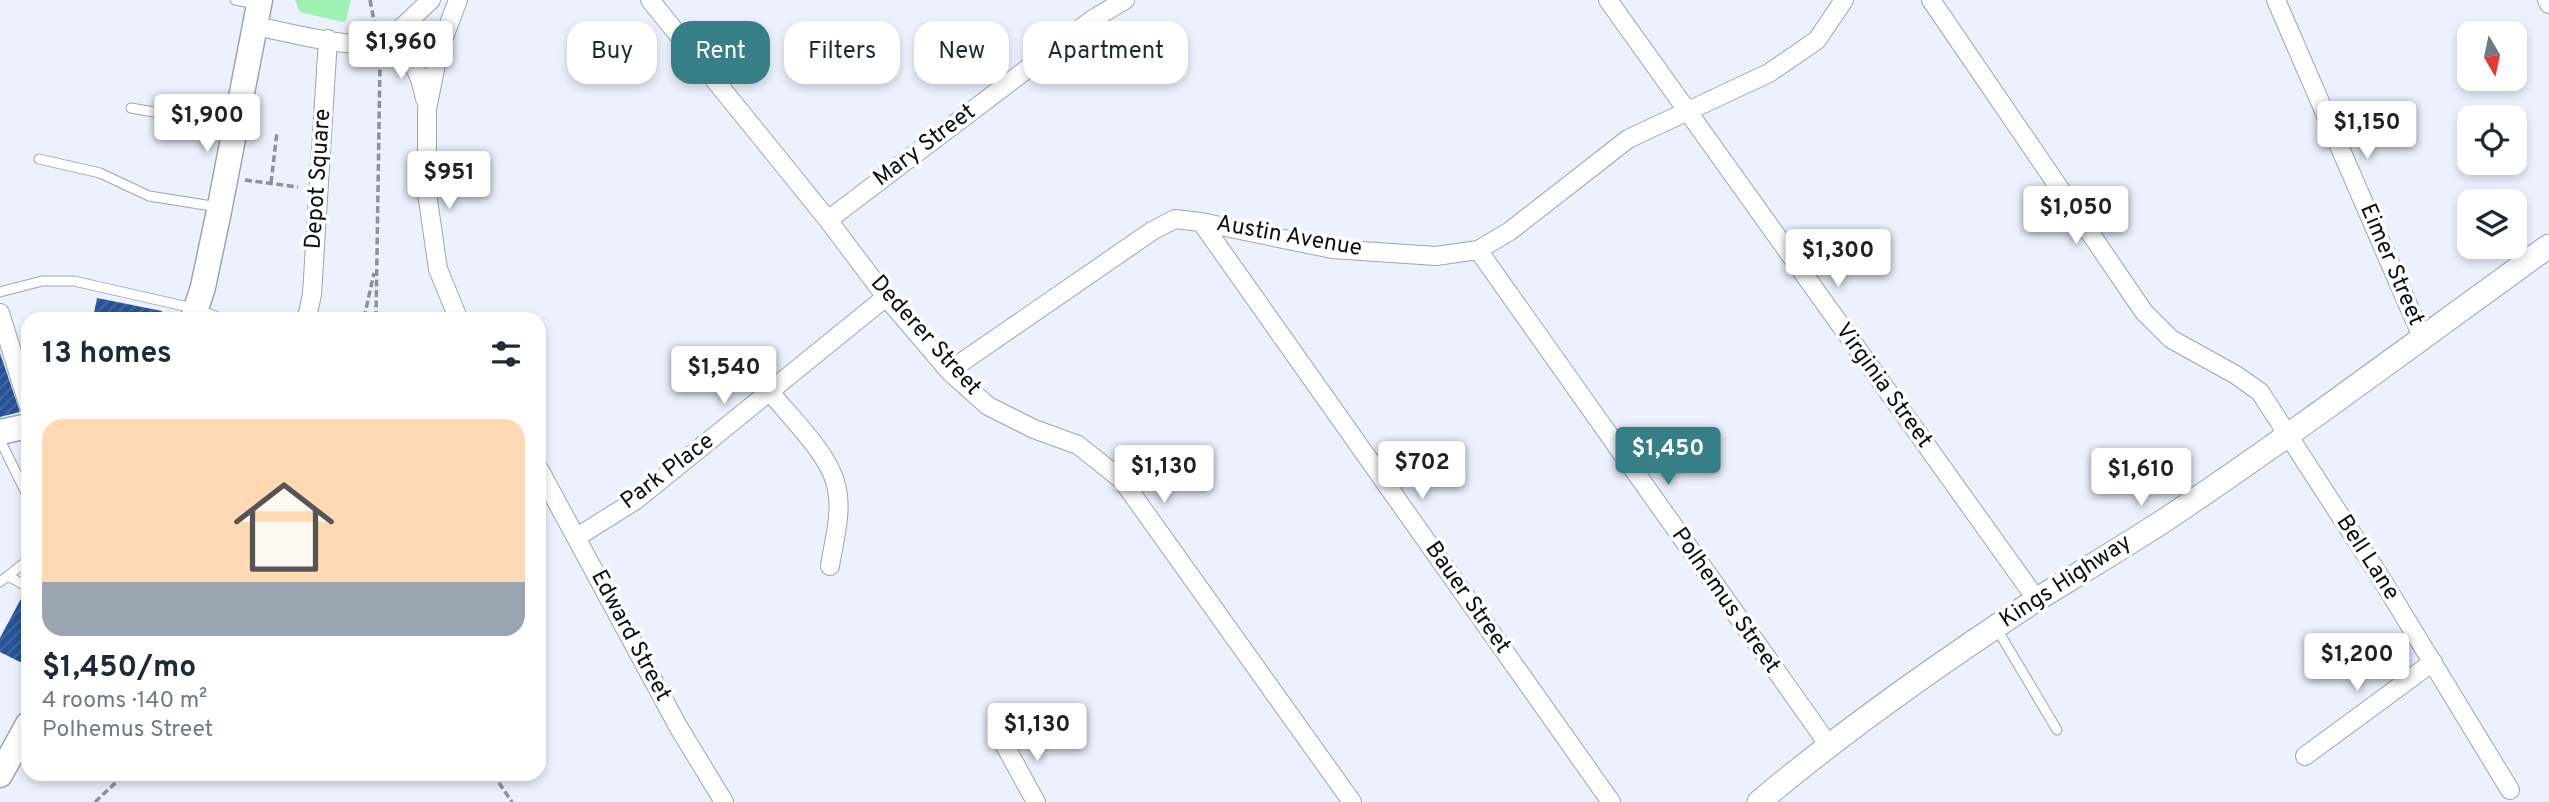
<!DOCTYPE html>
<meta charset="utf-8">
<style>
body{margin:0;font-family:Overpass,sans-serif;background:#f6f6f7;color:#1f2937;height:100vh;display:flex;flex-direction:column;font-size:26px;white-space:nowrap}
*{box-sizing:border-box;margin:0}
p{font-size:23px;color:#747a83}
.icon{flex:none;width:38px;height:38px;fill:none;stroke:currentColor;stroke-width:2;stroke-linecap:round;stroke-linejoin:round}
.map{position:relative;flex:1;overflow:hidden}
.details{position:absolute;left:21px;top:312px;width:525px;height:469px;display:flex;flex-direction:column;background:#fff;border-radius:21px;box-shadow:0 4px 10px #0003}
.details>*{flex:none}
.guide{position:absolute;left:567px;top:21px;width:665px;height:63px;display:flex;gap:14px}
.needle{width:46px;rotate:171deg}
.buttons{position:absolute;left:2457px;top:21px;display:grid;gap:14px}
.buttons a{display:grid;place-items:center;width:70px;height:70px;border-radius:14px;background:#fff;box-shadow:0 4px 10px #0003;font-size:35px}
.price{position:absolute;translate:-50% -60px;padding:0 16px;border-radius:7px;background:#fff;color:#222;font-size:23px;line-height:46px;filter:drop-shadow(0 2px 4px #0008)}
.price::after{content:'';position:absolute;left:50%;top:42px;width:21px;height:16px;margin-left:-10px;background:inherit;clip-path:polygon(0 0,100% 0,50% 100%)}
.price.selected{background:#377f86;color:#fff}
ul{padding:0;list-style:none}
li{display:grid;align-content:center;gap:14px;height:371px;padding:0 21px}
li+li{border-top:2px solid #e0e1e3}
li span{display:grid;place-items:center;height:217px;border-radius:21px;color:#555}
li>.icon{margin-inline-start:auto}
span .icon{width:126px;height:126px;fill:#fffc;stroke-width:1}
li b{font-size:30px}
h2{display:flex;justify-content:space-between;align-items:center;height:84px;padding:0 21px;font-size:30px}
.pill{padding:0 24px;border-radius:21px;background:#fff;box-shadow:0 4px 10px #0003;font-size:24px;line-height:63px}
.pill.selected{background:#377f86;color:#fff}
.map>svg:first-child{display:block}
.green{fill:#9ef1b3}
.building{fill:url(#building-hatch)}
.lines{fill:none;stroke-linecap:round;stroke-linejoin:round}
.service-casing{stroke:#9ea5af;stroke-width:11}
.minor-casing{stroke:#9ea5af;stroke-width:20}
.tertiary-casing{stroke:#9ea5af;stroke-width:25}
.secondary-casing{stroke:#9ea5af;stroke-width:27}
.path{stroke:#8d929a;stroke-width:3.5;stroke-dasharray:7 3.5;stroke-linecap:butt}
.service{stroke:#fff;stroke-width:9}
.minor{stroke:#fff;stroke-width:18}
.tertiary{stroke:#fff;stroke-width:23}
.secondary{stroke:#fff;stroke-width:24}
.labels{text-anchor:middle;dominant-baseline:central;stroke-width:7;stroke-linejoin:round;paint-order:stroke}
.street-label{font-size:23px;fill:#0c0f12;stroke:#fff}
</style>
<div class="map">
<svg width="2549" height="802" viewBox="0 0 2549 802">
<defs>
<pattern id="building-hatch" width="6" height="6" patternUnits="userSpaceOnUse" patternTransform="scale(1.75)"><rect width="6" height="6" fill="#265299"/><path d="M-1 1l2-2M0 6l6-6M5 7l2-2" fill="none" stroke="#4a6ba1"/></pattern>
</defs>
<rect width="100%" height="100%" fill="#ebf2fd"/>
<path class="green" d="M295,0H351L346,21L342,22L300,12Z"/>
<path class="building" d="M97,298L162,311V318H93Z
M0,353L20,412L0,417Z
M24,593L28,594V666L0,652V638Z"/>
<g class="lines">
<defs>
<path id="service" d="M235,0L257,4
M131,108L234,126
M39,159L100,173L149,196L218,207
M0,292L42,281H74L197,309L220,318
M0,440L28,497
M8,576L28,587
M0,582L28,560
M1997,629L2057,730"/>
<path id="minor" d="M650,0L828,220L886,297L949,371L988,406L1034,429L1078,445L1122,480L1352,802
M1608,0L2037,600
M1931,0L2144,312L2171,339L2236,375L2260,392L2384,583L2510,790
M2276,0L2422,337
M2547,0L2549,4
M255,26C283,31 356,51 380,42C396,37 418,11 431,0
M380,42C410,48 420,72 425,99
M828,220L1093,19L1125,0
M1201,222L1611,802
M1478,250L1828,744
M0,313L28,404
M307,318L312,294L328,39
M458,318L438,269L427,193V109L439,50L458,0
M949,371L1152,231L1175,219L1201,222L1332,249L1436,256L1478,250L1510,231L1628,139L1769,73L1817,40L1844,0
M771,393C791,418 829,454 836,485C843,511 834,540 830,566
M539,469L679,728L724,802
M577,537L636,500L886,297
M1004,744L1036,802
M2305,756L2433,662"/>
<path id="tertiary" d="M1759,802C1847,728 1940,663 2036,600C2078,574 2120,549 2162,522C2294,434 2421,338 2549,246"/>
<path id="secondary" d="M193,318L203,287L219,211L260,0
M0,432L28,426
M0,775L28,724"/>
</defs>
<use href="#service" class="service-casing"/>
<use href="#minor" class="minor-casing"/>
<use href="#tertiary" class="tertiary-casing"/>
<use href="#secondary" class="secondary-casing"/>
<path class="path" d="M370,0L375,26
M245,180L298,187
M271,183L277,132
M364,318L374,273
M376,318L380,62
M493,774L512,802
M95,802L125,774"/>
<use href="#service" class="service"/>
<use href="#minor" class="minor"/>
<use href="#tertiary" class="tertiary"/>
<use href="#secondary" class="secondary"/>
</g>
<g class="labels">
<g class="street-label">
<text transform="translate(925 146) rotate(-37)">Mary Street</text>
<text transform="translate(319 179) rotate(-86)">Depot Square</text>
<text transform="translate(1289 237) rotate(10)">Austin Avenue</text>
<text transform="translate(2391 265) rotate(67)">Eimer Street</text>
<text transform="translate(925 336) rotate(48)">Dederer Street</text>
<text transform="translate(1883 386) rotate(54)">Virginia Street</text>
<text transform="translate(668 472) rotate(-37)">Park Place</text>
<text transform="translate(2367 558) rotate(57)">Bell Lane</text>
<text transform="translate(2066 582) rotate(-33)">Kings Highway</text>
<text transform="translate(1467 598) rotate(55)">Bauer Street</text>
<text transform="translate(1725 601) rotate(55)">Polhemus Street</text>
<text transform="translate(630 636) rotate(62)">Edward Street</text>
</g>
</g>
</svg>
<div class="buttons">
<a><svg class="needle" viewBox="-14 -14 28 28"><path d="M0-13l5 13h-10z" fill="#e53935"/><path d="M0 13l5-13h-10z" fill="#747a83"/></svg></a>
<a><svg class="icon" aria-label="locate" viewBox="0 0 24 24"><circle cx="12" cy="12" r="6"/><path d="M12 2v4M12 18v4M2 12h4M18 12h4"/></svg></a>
<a><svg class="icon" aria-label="layers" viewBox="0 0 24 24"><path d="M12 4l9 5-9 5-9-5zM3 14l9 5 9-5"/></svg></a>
</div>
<b class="price" style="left:401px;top:81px">$1,960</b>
<b class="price" style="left:207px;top:154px">$1,900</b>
<b class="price" style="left:2367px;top:161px">$1,150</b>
<b class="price" style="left:449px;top:211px">$951</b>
<b class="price" style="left:2076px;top:246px">$1,050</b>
<b class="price" style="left:1838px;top:289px">$1,300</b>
<b class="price" style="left:724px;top:406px">$1,540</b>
<b class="price selected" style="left:1668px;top:487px">$1,450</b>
<b class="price" style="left:1422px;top:501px">$702</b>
<b class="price" style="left:1164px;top:505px">$1,130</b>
<b class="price" style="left:2141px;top:508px">$1,610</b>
<b class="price" style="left:2357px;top:693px">$1,200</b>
<b class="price" style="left:1037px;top:763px">$1,130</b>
<div class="guide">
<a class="pill">Buy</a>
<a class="pill selected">Rent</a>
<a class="pill">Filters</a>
<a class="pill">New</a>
<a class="pill">Apartment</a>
</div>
<section class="details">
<h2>13 homes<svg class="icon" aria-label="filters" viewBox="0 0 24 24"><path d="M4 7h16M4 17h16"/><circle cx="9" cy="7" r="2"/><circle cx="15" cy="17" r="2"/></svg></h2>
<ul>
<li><span style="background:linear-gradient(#ffd9b3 75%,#9aa5b1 0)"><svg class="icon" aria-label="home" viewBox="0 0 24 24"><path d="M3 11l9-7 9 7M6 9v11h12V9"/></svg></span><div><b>$1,450/mo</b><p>4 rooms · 140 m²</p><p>Polhemus Street</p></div></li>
</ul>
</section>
</div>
